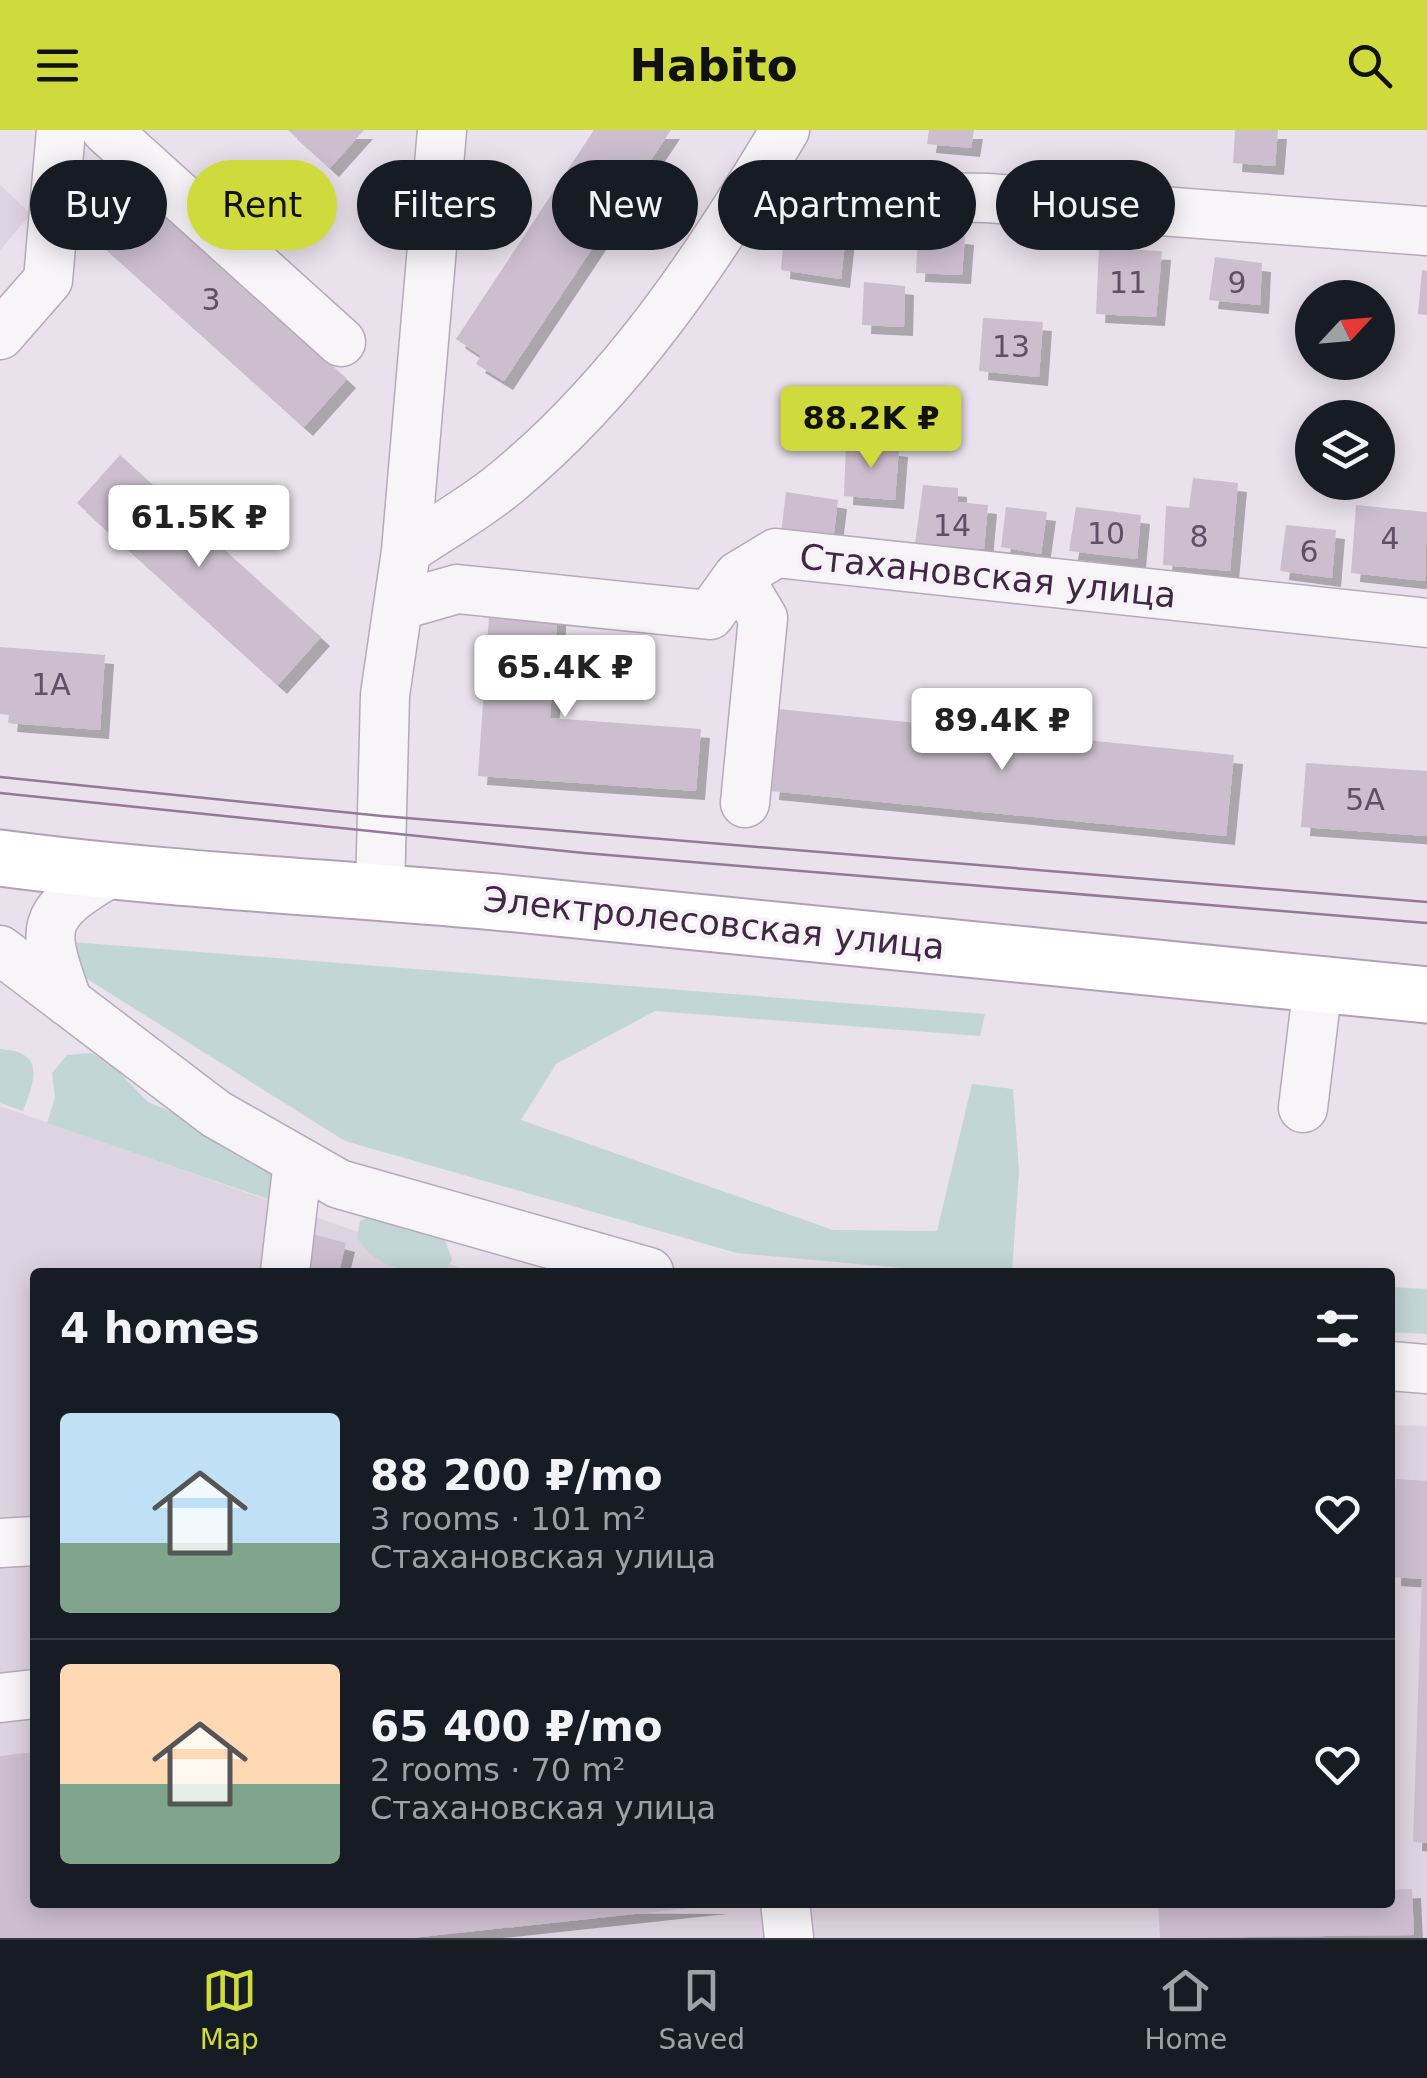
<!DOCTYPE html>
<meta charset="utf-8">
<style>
body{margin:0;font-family:"DejaVu Sans",sans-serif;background:#242831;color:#f1f3f6;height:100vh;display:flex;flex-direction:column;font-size:38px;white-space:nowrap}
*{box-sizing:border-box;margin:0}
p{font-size:32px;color:#9ea1a6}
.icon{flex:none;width:55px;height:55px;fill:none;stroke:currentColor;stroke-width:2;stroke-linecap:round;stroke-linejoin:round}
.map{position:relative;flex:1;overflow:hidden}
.panel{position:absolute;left:30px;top:1138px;width:1365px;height:640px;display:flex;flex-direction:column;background:#171b24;border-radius:10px;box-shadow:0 5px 25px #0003}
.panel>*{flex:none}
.top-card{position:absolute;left:30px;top:30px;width:1368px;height:90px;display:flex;gap:20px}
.needle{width:65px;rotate:64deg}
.controls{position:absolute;left:1295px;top:150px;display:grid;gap:20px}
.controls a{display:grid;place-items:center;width:100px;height:100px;border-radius:50%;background:#171b24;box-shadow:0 5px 25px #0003;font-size:50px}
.price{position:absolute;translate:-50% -85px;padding:0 22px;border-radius:10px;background:#fff;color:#222;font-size:32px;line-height:65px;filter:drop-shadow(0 2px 5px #0008)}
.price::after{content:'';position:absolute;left:50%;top:60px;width:30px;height:22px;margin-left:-15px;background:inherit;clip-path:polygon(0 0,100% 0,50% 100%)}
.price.active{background:#cfda3c;color:#111}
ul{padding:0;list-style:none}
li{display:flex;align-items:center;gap:30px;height:250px;padding:0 30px}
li+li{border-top:2px solid #363941}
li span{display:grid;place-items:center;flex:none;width:280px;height:200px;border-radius:10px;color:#555}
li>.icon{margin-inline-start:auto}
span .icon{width:120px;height:120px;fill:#fffc;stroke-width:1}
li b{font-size:42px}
h2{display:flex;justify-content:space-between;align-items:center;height:120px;padding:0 30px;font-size:42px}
.tag{padding:0 35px;border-radius:45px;background:#171b24;box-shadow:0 5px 25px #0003;font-size:35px;line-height:90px}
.tag.active{background:#cfda3c;color:#111}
header{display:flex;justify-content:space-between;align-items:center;height:130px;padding:0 30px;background:#cfda3c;color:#111;font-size:45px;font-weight:700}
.tab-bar{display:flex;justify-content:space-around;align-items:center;height:140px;border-top:2px solid #363941;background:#171b24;font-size:28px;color:#9ea1a6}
.tab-bar a{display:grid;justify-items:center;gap:5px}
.tab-bar .active{color:#cfda3c}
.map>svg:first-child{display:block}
.built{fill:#ded3e0}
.green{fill:#c2d6d5}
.building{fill:#ccbece;filter:url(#shadow)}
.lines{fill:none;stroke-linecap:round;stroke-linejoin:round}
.minor-casing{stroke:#b6aab9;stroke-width:51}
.major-casing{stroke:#b39fb8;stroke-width:59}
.minor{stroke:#f8f5f9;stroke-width:48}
.major{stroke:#fff;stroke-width:55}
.tram{stroke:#927996;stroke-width:2.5}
.labels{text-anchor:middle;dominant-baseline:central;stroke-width:8;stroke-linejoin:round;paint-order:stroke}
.number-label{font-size:30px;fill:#634e67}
.street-label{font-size:35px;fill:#402845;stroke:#f7f1f8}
</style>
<header><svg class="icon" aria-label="menu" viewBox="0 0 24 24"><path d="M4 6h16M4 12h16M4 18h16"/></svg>Habito<svg class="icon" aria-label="search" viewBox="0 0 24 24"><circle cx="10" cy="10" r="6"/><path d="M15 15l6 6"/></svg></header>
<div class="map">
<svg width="1427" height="1808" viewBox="0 0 1427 1808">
<defs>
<filter id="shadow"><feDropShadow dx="9" dy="9" stdDeviation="0" flood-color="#0004"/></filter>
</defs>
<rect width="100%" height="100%" fill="#e9e1eb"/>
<path class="built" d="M0,55L31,84L0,120Z
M0,976L472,1142H35V1772H1390V1295L1427,1296V1808H0Z"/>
<path class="green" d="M72,812L985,884L980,906L655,881L556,934L521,990L833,1100L937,1101L972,954L1013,959L1019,1041L1012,1142H946L737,1123L345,1011L65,835Z
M0,919C46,922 35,949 23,981L0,973Z
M91,923L109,932L148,972L192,990L283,1041L285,1075L47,993L55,968L52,943L67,925Z
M371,1086L442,1101L452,1130L444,1142C408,1142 379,1141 357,1108L360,1091Z
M1390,1157L1427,1159V1204L1390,1202Z"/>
<path class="building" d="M288,0H364L330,38Z
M594,0H671L504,251L476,234L481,226L456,209Z
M929,0H974L971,18L927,14Z
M1235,0H1278L1275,36L1233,33Z
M118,41L347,249L304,297L74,90Z
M785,91L847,95L841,149L781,140Z
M918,100L965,106L962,145L916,143Z
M1099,118L1162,121L1156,187L1096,184Z
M1215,127L1262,133L1260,175L1209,170Z
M1422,140L1427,141V185L1418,184Z
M864,152L905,156L904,197L862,195Z
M983,188L1043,192L1039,247L979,241Z
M846,312L899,318L895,370L844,366Z
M120,325L321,507L278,555L77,373Z
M1193,348L1238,353L1230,441L1163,435L1166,376L1189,378Z
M923,355L958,358V372L988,375L984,419L915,414Z
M786,362L838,370L833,411L781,404Z
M1356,375L1427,382L1425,451L1351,443Z
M1006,377L1047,382L1041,424L1001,417Z
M1076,377L1141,385L1137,429L1069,421Z
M1286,395L1336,400L1332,448L1280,441Z
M490,473L558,478L550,588L701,599L696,661L478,646Z
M0,517L105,525L100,600L8,593L9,585L0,584Z
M778,579L1234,625L1226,706L770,661Z
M1306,633L1427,641V706L1301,697Z
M312,1104L346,1113L339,1142L304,1137Z
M1396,1349L1427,1351V1713L1413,1712L1422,1449L1392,1447Z
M35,1622V1772L718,1775L411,1808H0V1626Z
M1412,1759L1414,1805L1160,1808L1158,1772H1390V1760Z"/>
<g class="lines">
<defs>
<path id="minor" d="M106,0L341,212
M747,64L987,68L1427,101
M0,205L48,150L61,0
M406,421C439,398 476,378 507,352C623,256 708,129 785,0
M738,446L763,488L745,673
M398,476L457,459L710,485L738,446L776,423L1427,493
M380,761L385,565L406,421L442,0
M0,820L216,984L339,1054L649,1142
M68,872C41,797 38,785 110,743
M1303,978L1318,854
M285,1142L298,1031
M1390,1236L1427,1239
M0,1413L35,1411
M0,1568L35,1564
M785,1772L789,1808"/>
<path id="major" d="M0,728C165,750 331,757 496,772C807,801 1117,833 1427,865"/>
</defs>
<use href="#minor" class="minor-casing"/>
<use href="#major" class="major-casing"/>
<use href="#minor" class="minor"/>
<use href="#major" class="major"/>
<path class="tram" d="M0,647L382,686L1427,772
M0,663L584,723L1427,793"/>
</g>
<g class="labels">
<g class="number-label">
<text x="1128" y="152">11</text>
<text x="1237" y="152">9</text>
<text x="211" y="169">3</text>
<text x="1011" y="216">13</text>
<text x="952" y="395">14</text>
<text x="1106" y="403">10</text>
<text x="1199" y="406">8</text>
<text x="1390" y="408">4</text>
<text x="1309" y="421">6</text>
<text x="51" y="554">1А</text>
<text x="1365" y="669">5А</text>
</g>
<g class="street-label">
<text transform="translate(988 446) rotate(6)">Стахановская улица</text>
<text transform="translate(714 793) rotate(6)">Электролесовская улица</text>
</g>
</g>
</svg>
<div class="controls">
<a><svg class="needle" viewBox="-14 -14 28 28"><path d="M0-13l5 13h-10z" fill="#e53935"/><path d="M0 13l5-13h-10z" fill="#9ea1a6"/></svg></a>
<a><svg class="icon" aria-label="layers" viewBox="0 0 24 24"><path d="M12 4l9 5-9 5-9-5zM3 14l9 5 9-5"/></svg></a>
</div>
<b class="price active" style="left:871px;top:341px">88.2K ₽</b>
<b class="price" style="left:199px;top:440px">61.5K ₽</b>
<b class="price" style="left:565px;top:590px">65.4K ₽</b>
<b class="price" style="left:1002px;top:643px">89.4K ₽</b>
<div class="top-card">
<a class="tag">Buy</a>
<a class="tag active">Rent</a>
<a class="tag">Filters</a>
<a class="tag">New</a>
<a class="tag">Apartment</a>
<a class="tag">House</a>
</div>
<section class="panel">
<h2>4 homes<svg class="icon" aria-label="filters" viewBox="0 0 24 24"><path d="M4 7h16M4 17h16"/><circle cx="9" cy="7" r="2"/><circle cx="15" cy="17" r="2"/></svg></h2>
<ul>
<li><span style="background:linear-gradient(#bfe0f5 65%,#7fa58c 0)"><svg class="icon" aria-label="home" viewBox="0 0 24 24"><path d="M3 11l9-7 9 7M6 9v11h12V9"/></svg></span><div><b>88 200 ₽/mo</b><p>3 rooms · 101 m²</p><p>Стахановская улица</p></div><svg class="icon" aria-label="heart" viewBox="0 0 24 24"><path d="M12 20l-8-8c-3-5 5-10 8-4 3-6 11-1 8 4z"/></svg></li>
<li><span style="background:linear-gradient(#ffd9b3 60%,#7fa58c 0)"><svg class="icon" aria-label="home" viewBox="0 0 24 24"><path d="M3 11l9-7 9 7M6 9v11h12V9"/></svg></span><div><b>65 400 ₽/mo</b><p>2 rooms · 70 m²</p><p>Стахановская улица</p></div><svg class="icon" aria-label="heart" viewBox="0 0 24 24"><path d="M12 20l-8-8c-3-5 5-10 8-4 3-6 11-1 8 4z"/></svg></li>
</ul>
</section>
</div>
<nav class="tab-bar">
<a class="active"><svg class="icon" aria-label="map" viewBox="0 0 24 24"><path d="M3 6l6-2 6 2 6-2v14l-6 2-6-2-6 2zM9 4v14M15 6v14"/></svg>Map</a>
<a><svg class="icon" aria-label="saved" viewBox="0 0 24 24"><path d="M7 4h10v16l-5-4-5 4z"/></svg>Saved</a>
<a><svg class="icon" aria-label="home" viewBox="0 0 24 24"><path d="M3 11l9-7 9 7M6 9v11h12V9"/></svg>Home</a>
</nav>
